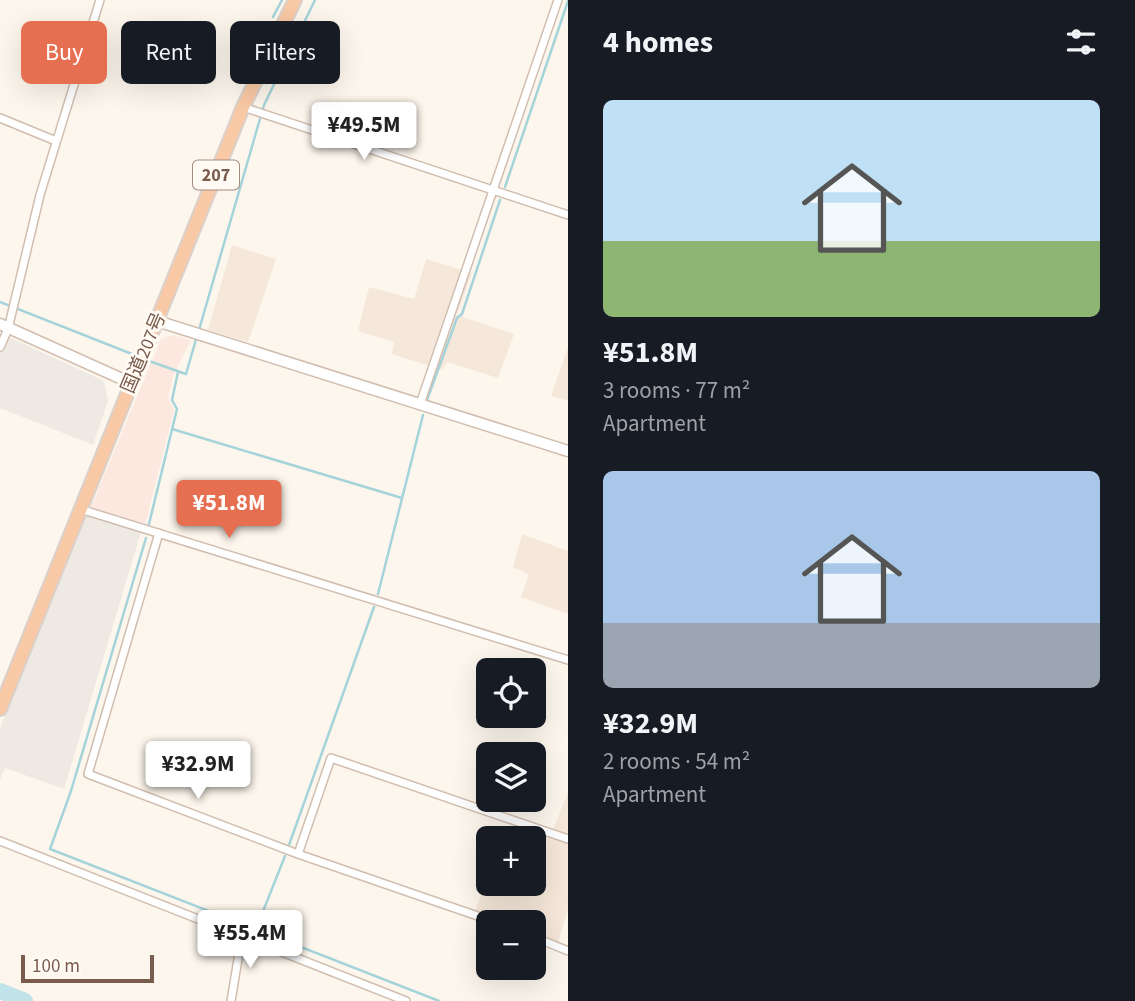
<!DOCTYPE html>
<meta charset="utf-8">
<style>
body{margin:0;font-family:"Source Sans 3","Noto Sans JP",sans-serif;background:#20242c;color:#f1f3f6;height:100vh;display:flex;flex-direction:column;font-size:26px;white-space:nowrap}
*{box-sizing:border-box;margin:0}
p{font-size:23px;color:#9ea1a6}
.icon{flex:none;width:38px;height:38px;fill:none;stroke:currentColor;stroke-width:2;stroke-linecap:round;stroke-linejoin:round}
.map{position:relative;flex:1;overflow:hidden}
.panel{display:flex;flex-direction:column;background:#171b24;width:567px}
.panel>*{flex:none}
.banner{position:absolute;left:21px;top:21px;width:441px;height:63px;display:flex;gap:14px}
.controls{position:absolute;left:476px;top:658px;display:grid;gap:14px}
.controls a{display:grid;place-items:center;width:70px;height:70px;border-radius:10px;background:#171b24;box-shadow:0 7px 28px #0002;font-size:35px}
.scale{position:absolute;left:21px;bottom:18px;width:133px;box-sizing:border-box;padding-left:7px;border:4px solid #7a5c4d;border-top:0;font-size:19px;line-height:24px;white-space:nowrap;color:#7a5c4d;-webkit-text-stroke:5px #fffaf3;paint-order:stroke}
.price{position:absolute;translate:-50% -60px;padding:0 16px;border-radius:7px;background:#fff;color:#222;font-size:23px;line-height:46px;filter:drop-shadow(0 2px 4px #0008)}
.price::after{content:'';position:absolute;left:50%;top:42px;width:21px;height:16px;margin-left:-10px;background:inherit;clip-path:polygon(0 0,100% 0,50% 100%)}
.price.on{background:#e76f51;color:#fff}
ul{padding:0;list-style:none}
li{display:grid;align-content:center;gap:14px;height:371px;padding:0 35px}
li span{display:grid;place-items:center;height:217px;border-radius:10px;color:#555}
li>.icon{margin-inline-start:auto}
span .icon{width:126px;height:126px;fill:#fffc;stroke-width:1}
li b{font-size:30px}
h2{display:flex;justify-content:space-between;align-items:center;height:84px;padding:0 35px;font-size:30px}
.chip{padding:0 24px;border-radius:10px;background:#171b24;box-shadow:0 7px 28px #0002;font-size:24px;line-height:63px}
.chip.on{background:#e76f51;color:#fff}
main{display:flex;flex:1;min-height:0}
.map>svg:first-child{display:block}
.residential{fill:#f5e8da}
.commercial{fill:#fde8e0}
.industrial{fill:#efe9e4}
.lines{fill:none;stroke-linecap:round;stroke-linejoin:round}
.stream{stroke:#a5d3da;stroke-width:2.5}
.river{stroke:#bfe3e8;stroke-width:16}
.minor-casing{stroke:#d1beb0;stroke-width:10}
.tertiary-casing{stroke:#d1beb0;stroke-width:13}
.trunk-casing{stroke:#dad1cd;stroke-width:16}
.minor{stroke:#fff;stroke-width:7}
.tertiary{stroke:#fff;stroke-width:10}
.trunk{stroke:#f9c8a4;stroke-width:12}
.labels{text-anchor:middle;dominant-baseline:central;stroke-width:6;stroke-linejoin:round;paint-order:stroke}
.shield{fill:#fffaf3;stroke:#a28b7f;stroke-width:2}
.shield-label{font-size:18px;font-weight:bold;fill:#7a5c4d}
.street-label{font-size:19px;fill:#7a5c4d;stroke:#fffaf3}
</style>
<main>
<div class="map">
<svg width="568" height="1001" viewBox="0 0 568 1001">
<rect width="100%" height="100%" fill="#fdf6ec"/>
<path class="residential" d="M232,245L276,259L248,342L208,330Z
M426,259L472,273L457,315L514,334L498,378L447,362L442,370L392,354L394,342L358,331L369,287L414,299Z
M568,347V401L551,396Z
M522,534L568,551V614L521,597L529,575L513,567Z
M568,793V910L556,949L534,940V922H489L473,916L488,878V884H534V838H520L526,822L552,831Z"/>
<path class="commercial" d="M173,335L191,340L173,376L168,398L174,410L145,525L91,507L161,339Z"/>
<path class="industrial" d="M7,336L104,381L108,401L93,445L0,408V351Z
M86,515L141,532L64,789L5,768L0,780V728Z"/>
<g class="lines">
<path class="stream" d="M273,17L282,0
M505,187L568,1
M0,302L137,356
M199,330L264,105L315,0
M146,360L186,374L197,336
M427,400L457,318L462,314L500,200
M172,429L402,498
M149,524L177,409L172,400L178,372
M146,538L71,791L50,849L439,1001
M378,594L423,415
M289,845L374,607
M256,929L285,856"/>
<path class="river" d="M0,991L25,1001"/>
<defs>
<path id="minor" d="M243,107L568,215
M0,118L56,141
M0,347L8,329L40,195L100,0
M420,404L558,0
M80,509L568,660
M159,533L88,774L298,854L495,922
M0,841L406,1001
M298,854L331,758L568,839
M534,937L568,951
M231,1001L242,935"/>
<path id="tertiary" d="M157,321L568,451
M0,324L131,383"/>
<path id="trunk" d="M0,709L243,107L295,0"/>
</defs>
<use href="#minor" class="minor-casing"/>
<use href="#tertiary" class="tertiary-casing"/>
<use href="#trunk" class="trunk-casing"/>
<use href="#minor" class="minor"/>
<use href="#tertiary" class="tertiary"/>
<use href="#trunk" class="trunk"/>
</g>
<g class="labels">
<rect class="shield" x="193" y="160.5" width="46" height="29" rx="5"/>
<g class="shield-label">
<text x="216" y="175">207</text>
</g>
<g class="street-label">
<text transform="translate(144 353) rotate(-67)">国道207号</text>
</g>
</g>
</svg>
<div class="controls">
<a><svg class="icon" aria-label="locate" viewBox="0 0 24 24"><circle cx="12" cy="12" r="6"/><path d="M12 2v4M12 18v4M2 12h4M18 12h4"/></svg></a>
<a><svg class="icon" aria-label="layers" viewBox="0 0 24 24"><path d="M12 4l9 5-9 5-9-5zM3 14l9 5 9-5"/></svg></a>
<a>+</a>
<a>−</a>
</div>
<div class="scale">100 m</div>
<b class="price" style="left:364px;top:162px">¥49.5M</b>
<b class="price on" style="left:229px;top:540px">¥51.8M</b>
<b class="price" style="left:198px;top:801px">¥32.9M</b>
<b class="price" style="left:250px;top:970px">¥55.4M</b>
<div class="banner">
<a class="chip on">Buy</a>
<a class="chip">Rent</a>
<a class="chip">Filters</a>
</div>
</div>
<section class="panel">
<h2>4 homes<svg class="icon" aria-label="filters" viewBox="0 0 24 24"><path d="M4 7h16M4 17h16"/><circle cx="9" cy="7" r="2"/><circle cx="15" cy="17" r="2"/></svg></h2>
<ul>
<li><span style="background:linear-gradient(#bfe0f5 65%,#8fb573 0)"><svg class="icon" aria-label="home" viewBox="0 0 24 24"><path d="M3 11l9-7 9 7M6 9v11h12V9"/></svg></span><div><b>¥51.8M</b><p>3 rooms · 77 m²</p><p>Apartment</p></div></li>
<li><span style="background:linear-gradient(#a9c7e8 70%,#9aa5b1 0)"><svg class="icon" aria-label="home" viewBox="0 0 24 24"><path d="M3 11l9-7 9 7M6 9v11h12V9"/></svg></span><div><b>¥32.9M</b><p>2 rooms · 54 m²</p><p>Apartment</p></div></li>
</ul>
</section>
</main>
